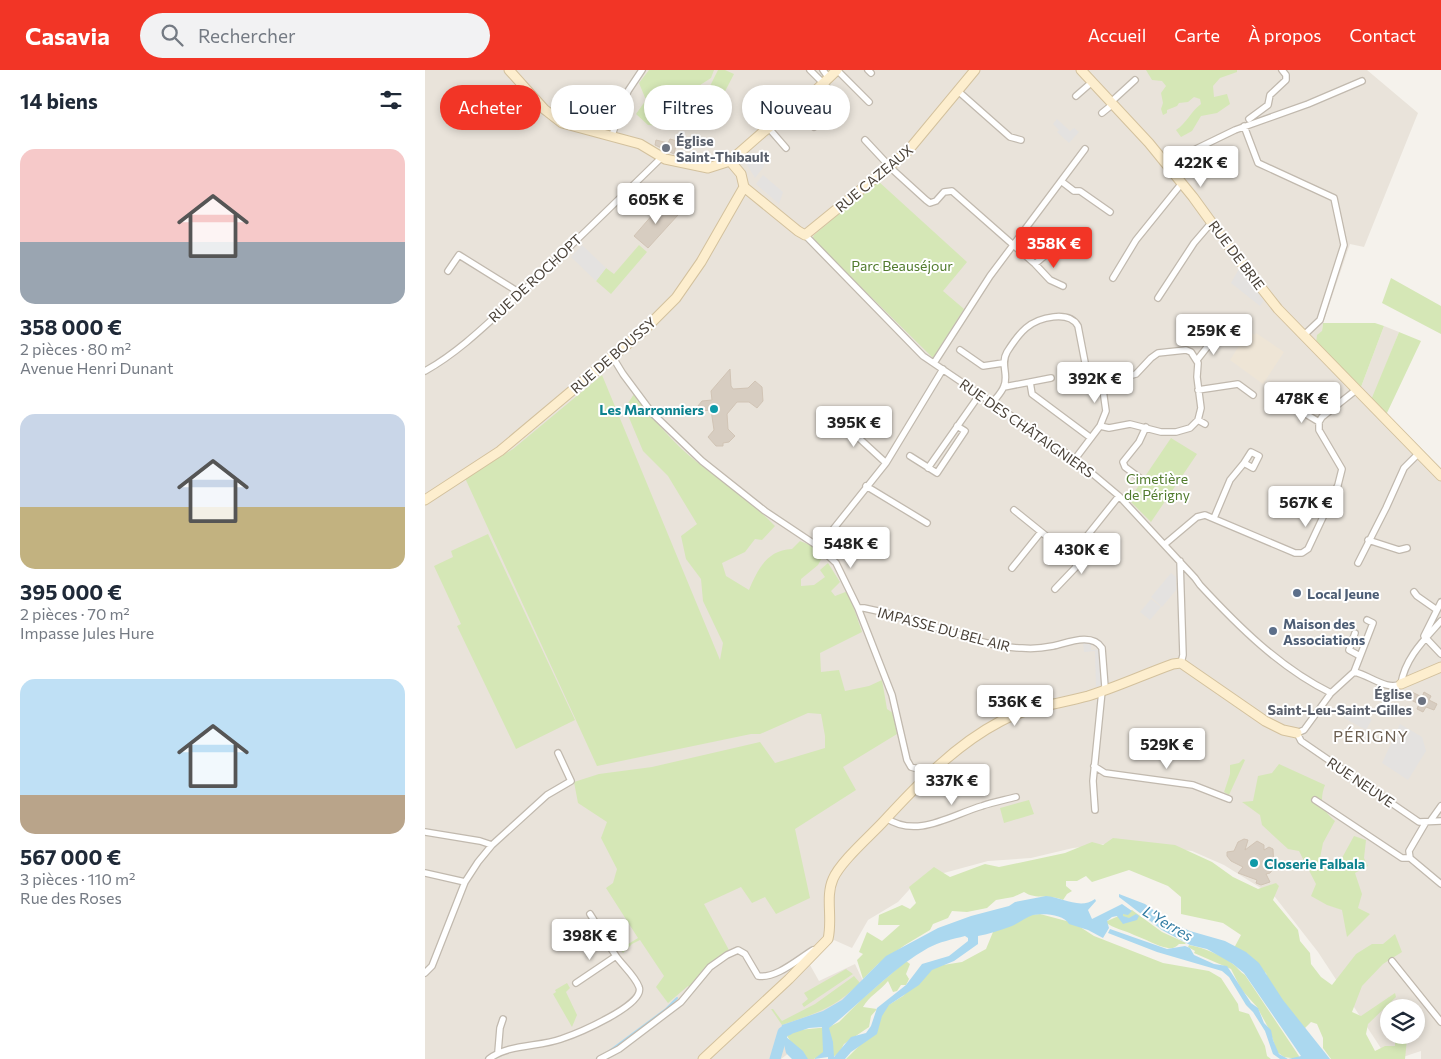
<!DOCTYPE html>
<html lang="fr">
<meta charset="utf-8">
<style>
body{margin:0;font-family:Commissioner,sans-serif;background:#f2f2f3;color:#1f2937;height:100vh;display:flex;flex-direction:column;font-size:19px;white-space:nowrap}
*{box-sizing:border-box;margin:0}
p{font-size:16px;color:#747a83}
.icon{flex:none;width:28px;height:28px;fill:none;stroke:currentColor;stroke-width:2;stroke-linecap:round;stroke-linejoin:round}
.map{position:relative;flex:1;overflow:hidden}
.side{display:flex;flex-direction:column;background:#fff;width:425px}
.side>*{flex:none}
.hud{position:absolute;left:15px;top:15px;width:475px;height:45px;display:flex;gap:10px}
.tools{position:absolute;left:955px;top:929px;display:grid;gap:10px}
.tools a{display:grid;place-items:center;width:45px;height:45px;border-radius:50%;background:#fff;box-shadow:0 2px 8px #0003;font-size:25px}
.price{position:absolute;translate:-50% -42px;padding:0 11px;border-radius:5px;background:#fff;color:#222;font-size:16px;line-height:32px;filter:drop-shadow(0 1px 2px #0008)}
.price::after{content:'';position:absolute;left:50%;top:30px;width:15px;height:11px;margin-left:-8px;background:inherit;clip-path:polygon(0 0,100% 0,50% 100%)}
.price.current{background:#f23526;color:#fff}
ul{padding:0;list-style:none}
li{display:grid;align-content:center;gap:10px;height:265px;padding:0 20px}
li span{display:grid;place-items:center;height:155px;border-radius:15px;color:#555}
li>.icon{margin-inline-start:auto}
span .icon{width:90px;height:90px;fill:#fffc;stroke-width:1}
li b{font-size:21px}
h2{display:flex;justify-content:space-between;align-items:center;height:60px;padding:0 20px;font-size:21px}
.tag{padding:0 18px;border-radius:22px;background:#fff;box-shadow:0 2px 8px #0003;font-size:18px;line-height:45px}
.tag.current{background:#f23526;color:#fff}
header{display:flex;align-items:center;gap:30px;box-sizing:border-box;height:70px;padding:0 25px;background:#f23526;color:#fff}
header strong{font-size:24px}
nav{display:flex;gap:28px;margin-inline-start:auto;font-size:18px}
.search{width:350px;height:45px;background:#f2f2f3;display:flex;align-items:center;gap:12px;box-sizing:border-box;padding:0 18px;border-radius:28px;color:#747a83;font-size:19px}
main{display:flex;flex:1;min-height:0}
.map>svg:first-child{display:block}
.residential{fill:#e9e3da;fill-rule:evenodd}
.education{fill:#eee5d6}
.green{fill:#d5e7b6}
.parking{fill:#e4e2e0}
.water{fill:#abd8ef;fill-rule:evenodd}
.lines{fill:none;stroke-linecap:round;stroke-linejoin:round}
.stream{stroke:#abd8ef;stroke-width:2}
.river{stroke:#abd8ef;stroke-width:11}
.building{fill:#d7cdc1;stroke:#d1c4b5}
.street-casing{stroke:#c1b9ae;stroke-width:8}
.secondary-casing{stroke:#d3c19d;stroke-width:11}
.street{stroke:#fff;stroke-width:5.5}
.secondary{stroke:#fdeece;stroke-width:9}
.worship-dot{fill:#6b7280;stroke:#fff;stroke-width:2}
.culture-dot{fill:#0f9aa8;stroke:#fff;stroke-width:2}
.service-dot{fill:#5c6f8a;stroke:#fff;stroke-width:2}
.labels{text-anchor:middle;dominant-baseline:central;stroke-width:4;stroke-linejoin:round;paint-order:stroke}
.worship-label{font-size:14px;font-weight:bold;fill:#5b616d;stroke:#fff;text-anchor:start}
.street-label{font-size:14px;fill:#4a4239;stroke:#fff}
.park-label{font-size:14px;fill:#517b2d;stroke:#fff}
.culture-label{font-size:14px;font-weight:bold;fill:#0d838f;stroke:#fff;text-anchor:end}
.service-label{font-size:14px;font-weight:bold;fill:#4e5e75;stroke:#fff;text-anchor:start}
.water-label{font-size:15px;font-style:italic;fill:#317ca3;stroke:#fff}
.quarter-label{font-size:16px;letter-spacing:1px;fill:#6c5f51;stroke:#fff}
</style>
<header>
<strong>Casavia</strong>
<div class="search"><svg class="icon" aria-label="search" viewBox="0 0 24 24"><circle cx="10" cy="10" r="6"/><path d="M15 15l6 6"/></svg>Rechercher</div>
<nav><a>Accueil</a><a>Carte</a><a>À propos</a><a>Contact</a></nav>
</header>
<main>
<section class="side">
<h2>14 biens<svg class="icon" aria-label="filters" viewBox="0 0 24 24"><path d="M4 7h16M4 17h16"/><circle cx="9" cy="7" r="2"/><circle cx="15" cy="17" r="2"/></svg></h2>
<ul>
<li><span style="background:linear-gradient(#f6c9c9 60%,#9aa5b1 0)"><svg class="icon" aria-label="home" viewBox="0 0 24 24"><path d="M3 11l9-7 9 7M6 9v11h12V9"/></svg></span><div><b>358 000 €</b><p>2 pièces · 80 m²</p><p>Avenue Henri Dunant</p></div></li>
<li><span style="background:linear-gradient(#c9d6e8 60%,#c2b280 0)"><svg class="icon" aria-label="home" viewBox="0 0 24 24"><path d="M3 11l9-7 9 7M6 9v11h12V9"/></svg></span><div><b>395 000 €</b><p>2 pièces · 70 m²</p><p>Impasse Jules Hure</p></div></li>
<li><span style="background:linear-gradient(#bfe0f5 75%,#b9a48a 0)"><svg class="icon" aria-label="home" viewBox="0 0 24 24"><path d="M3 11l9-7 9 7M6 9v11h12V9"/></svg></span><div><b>567 000 €</b><p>3 pièces · 110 m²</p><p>Rue des Roses</p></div></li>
</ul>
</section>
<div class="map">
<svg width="1016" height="989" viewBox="0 0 1016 989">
<rect width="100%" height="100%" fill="#f5f2ec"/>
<path class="residential" d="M0,0H942L993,43L939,177L925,174L898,253L897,261L936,317L959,256L974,262L947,330L1016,398V989H996V981L972,989H963L893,882L850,827L799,795L767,781L698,772L648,778L606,788L563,791L493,810L473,832L443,850L427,878L409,870L385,895L394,911L430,894L438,911L402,946L358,965L364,983L356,989H0ZM964,938H991V965H964Z"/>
<path class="education" d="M827,263L830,265L831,263L859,282L838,314L805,290L819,268Z"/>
<path class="green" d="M224,0H289L286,8L272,17L274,27L266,52L242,45L234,56L223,55L211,44L221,30L214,13Z
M293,0H300L309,4L294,33L280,26Z
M721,0H812V2L795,8L788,16L789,27L802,24L805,34L792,43L776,46L767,61L756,67L751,60C762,53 765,42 776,34L775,29L769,27L763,32L754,33L752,36L742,40V43L738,45L736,39L738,33L736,23L741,16L737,11L727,10Z
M453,111L542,192L518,221L539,239L508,288L387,169L389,165Z
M214,175L222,182L186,224L171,211L181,198L189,204Z
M966,208L1016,236V264L957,233Z
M898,253H950L959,256L936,317L891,273L892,265L897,261Z
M974,262L996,271L961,345L946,330Z
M177,305L295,590L298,573L278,531L276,509L261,489L256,466L272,454L243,406L218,381L200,338L209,324C228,349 248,373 272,392C300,414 325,430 350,456L337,470L330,469L320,482L297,493L301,506L324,520C333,499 342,480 367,479L375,471L388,476L398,486L393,495L376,509V516L389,515L400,507L395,500L403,493L415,512L406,521L410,526L423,521L437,562L395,583L396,602L414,600L420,621L444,616L457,610L462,639L468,643L472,664L418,697L431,720L370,759L385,828L351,844L340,827L327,833L316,817L279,834L305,882L265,918L263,916L243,933L231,917L239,906L215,870L207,874L198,883L195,879L213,868L181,818L188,813L192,799L176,768L182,752L153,733L149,712L174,704L227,697L335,672L350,693L400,678V666L396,644L383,643L335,664H326L172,696L40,408L88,379Z
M746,368L772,384L726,452L704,430Z
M63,464L150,650L91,679L32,556L36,554L9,496L28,487L26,481Z
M818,689L820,690L804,725L799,722L805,704V695L814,693Z
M854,694L900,715C894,731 897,740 910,751L898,773L895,788L912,797L929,766L941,770L939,788L943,796L930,803L937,824L933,838L945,844L922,867L917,840L902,835L886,826L891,814L874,781L863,779L837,755L835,745L817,732L828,731L833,706L847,703Z
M604,730L609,744L579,753L575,738Z
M688,768L750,775L787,792L808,807L833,819L851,813L854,816L848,830L873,860L875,871L885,883L886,894L896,907L907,915L931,884L947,874H958L970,864L977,882L958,894L937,916L927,942L936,946L970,923L971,927L943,954L941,964L950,981L960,976H970V966L982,969L980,989H906L898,978V968L892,954L886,952L879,959L844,914L841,903L835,900L823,884L809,878L816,865L798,853L756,844V827L743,816L704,800L667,812L661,806L652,811H641V816L647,821L642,824L638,830C625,824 611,830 599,822L588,827L571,830L562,838L542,842L527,841L523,848L508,854L505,860L480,875L453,894L438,909L432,890L438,884L434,882L442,862L457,871L475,855H453L454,845L477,835L485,839L491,833L484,817L509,797L525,807L560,794L574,797L640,783L667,772L678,775Z
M707,840L737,862L761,873L760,874H754C751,877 748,879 743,878C731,876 721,869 709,865C699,860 689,859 680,852Z
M615,844L649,853L669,866L738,893L784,901L796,908L813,934L814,941L824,944L840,976L842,986L846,989H421L441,969L462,936L478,926L501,901L518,895L537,892L561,879L568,862L606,845Z
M764,875C779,878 795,884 808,894C812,897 815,902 820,905L874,986L873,989L859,987L852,982L845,961L832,937L816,919L806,899L769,883L770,881L763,877Z
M481,891L485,894L481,904L484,909L481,915H476L472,921L468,922L463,911C455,921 444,926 438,937L452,939L446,946L444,957L419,974L414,983L408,987L400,982L389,989H382L367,974L361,964L374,960L404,957L414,952L437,929Z
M421,899L428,904L379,937L377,934L383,929L379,923Z
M429,906L435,913C408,939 392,943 357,955L346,939H348L357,951L390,934Z
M142,913L145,918L141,922L152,945L147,957L128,924L131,922L130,920Z"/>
<path class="parking" d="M632,49L645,61L649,58L654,62L644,73L632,62L634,60L628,54Z
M324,82L334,88L340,95L330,108L318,88Z
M338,105L358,122L354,134L331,114Z
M157,175L181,198L171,211L146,187Z
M814,199L839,230L835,236L806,213Z
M746,503L751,507V520L737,537L726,527Z
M726,529L736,537L725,550L715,542Z
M666,571V580L676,579L678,617L671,618L670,581L659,582L658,572Z
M930,635L936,638L934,642L947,649L941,660L919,648Z
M975,654L997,667L1001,681L983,710L957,693Z"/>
<path class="water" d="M694,824L720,834L745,852L765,861L800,871L821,882L834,893L858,930L905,989H855L848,984L840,961L828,942L821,935L804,907L797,901L732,882L683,863L685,859L742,879L760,876L765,878L769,885L789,894L802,896L826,933L833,938L839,953L846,960L848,970L854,984L863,989L876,986L819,903L808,894L782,879L765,875L737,860L694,827Z
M621,826C637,827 655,840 670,829L671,831L663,840L667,849L697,834L707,841L703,845L698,844V846L704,848L711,844L714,846L712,850L698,854L692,846L687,847L682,851L684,858L678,868L663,860L644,854C639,844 618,843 608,845C601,847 594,853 587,856C576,860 564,864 553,866V874L529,891L507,900L494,915L464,935L457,946L452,964L426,982L420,989H403V987L389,989L398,982L397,957L384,958L360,966L378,981L383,989H367L361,983L359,974L353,971L357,955L398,941L417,930L461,886L513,858L546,846L584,836L590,832ZM540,866L543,868V871L524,886L497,894L481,915L452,938L446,956L441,963L426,967L409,987L408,972L404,958C437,932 466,899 503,878C514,872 528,869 540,866Z"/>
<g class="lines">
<path class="stream" d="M183,982L241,939L252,928"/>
<path class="river" d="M350,989L358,962L363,960"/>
</g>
<path class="building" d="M245,69L252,71L249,84L230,75L231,70L243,73Z
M241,127L246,131L242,135L253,145L223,178L209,166L229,143L232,146L242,136L237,132Z
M305,299L306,316L308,319L323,318L330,311L337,317L338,331L332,338L324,332H312L302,344L303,359L310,366L304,372L298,373V376H291L283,367L289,360L286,340L268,342L277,331L287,330L286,321Z
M987,622L997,627L999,622L1006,626L1004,630L1012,634L1009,640L1001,637L998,642L992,639L994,634L984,629Z
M819,769L823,770L820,780L832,771L839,775V780L844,777L848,779L849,798L845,803L841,804L845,812L836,815L831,813L832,810L813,803L818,797L806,791L802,786V782L809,781L813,772Z"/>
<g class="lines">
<defs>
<path id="street" d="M385,0L416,31
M398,0L403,7
M412,0L444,32
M443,0L446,3
M533,21L585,67L596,70
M387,24L410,50
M651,26L667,12
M686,32L710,10
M372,35L389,57
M338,38L335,48L361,78
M677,43L688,34
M824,49L843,35L845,25L861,10V5L857,0
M819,56L833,93L909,128L919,175L895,250L878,266
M187,65L203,21L217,0
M440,70L468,100L501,130L505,133L511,131L519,122L527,121L610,194L625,210L638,216
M740,94L810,60L883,34L937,11
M636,111L649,121H655L685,142
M380,165L498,286L650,389L694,426L770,508L775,515C813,556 855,598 906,623
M610,194L629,178L637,174
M23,201L34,185L95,223
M688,208L711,170L757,113
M733,228L769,173L787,152
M535,280L558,296L578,293
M187,286L198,304L227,343L277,391L340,441L394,477L411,493L433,538L467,625L482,690L486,697L507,703
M772,290L790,267
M509,293L565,206L660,79
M0,301C36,281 66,250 97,222C144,178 190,133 237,87
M605,312L607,324L666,368
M579,317L626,308
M773,320L813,314L828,325
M568,332C572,327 577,322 579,316C584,305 575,294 582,282C587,274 594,264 601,258C614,247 644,240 653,256L663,308L677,313
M852,336L861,332L894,352
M411,347L461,393
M773,350L780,354
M675,356L684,358L705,354L736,362H751L765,358L773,350L776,338L772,307L773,293L766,282L761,280L733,283L726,288L711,304L677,313
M485,386L512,403L540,361L532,356
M650,389L675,356L681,341L677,313
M503,398L555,324
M716,409L700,397L698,392L714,372L721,357
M441,416L502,453
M589,440L646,486L694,426
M789,448L805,410L819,393L828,398L834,386L826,382L819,393
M943,470L974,480L982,478
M740,474L772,447L780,445L870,483H877L883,479L913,415L917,399L894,360V352L897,347L931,320
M394,477L461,393L518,299
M755,491L758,585L756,593
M933,493L961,438L979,398L994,383
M587,498L616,462
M630,519L651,497V492L646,486
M989,522L992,526L1012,540
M1016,532L999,566L1016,584
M433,538H439C458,542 479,547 498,553C529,562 565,578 597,578C607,579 618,578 628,576C642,573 667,562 677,578L680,617L677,621L668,711L670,740
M1016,551C999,570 980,588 976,614C961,621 945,605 929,602L906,623L879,660L872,663L876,671L994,752L1016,751
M930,563L924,580L935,586
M929,602L948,553L942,550
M669,696L680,703L768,715L804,729
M890,730L977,788H985
M461,748C492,769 526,745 557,736C568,732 580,730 591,727
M1006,750L1016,736
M1001,752L984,781L985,788L1016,814
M0,762L55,771L67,775
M0,803L40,812
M967,891L1016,952
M0,903L7,896L40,812L53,792L67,775L122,725L146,711L133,683
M151,913L191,886
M73,982L75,958L78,949
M64,989C83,974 114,977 136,969C151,964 221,935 214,917C210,906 198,896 191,886C182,873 174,858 165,844
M175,989L194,979L256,932L285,897L302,885L313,880L320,884L333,906C351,909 373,889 388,880"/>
<path id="secondary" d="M84,0L119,39L137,53L215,74L240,89L283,98L305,91L337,63L387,24L412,0
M656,0L724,73L768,127L805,178L853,239L1016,406
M305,91L316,104L319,117
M319,117L373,161L380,165L482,82L550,0
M0,430L75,381L217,262L251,228L276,192L319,117
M976,614L1016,597
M278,989L364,909L403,869C408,849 400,827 408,809C415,792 445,766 458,752C493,714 530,675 576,651C602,637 634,634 663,626C692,617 720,604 748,594L756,593L840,651L858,660L872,663"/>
</defs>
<use href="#street" class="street-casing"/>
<use href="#secondary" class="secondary-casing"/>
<use href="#street" class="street"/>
<use href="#secondary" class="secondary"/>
</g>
<g class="worship-dot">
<circle cx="241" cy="78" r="5"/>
<circle cx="997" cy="631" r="5"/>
</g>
<g class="culture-dot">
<circle cx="289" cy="339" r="5"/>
<circle cx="829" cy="793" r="5"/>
</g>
<g class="service-dot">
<circle cx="872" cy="523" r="5"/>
<circle cx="848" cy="561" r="5"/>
</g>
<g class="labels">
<g class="worship-label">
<text x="251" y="70">Église<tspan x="251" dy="16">Saint-Thibault</tspan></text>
<text x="987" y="623" text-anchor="end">Église<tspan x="987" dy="16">Saint-Leu-Saint-Gilles</tspan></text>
</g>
<g class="street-label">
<text transform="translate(449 108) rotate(-40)">RUE CAZEAUX</text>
<text transform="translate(812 185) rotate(53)">RUE DE BRIE</text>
<text transform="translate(110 208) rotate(-43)">RUE DE ROCHOPT</text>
<text transform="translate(188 285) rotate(-41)">RUE DE BOUSSY</text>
<text transform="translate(602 358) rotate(35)">RUE DES CHÂTAIGNIERS</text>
<text transform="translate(519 559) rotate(15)">IMPASSE DU BEL AIR</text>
<text transform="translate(936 712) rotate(34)">RUE NEUVE</text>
</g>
<g class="park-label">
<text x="477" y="195">Parc Beauséjour</text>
<text x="732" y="408">Cimetière<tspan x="732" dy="16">de Périgny</tspan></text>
</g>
<g class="culture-label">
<text x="279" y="339">Les Marronniers</text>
<text x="839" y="793" text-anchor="start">Closerie Falbala</text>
</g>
<g class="service-label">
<text x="882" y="523">Local Jeune</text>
<text x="858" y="553">Maison des<tspan x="858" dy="16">Associations</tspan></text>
</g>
<g class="water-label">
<text transform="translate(743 853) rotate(30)">L'Yerres</text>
</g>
<g class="quarter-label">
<text x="946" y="665">PÉRIGNY</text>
</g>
</g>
</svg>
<div class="tools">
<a><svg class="icon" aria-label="layers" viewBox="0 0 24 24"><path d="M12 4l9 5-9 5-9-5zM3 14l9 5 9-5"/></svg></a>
</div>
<b class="price" style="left:776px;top:118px">422K €</b>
<b class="price" style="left:231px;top:155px">605K €</b>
<b class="price current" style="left:629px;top:199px">358K €</b>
<b class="price" style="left:789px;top:286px">259K €</b>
<b class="price" style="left:670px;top:334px">392K €</b>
<b class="price" style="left:877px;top:354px">478K €</b>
<b class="price" style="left:429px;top:378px">395K €</b>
<b class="price" style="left:881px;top:458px">567K €</b>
<b class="price" style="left:426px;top:499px">548K €</b>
<b class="price" style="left:657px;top:505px">430K €</b>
<b class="price" style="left:590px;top:657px">536K €</b>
<b class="price" style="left:742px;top:700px">529K €</b>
<b class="price" style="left:527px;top:736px">337K €</b>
<b class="price" style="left:165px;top:891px">398K €</b>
<div class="hud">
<a class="tag current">Acheter</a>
<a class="tag">Louer</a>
<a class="tag">Filtres</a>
<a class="tag">Nouveau</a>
</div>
</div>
</main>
